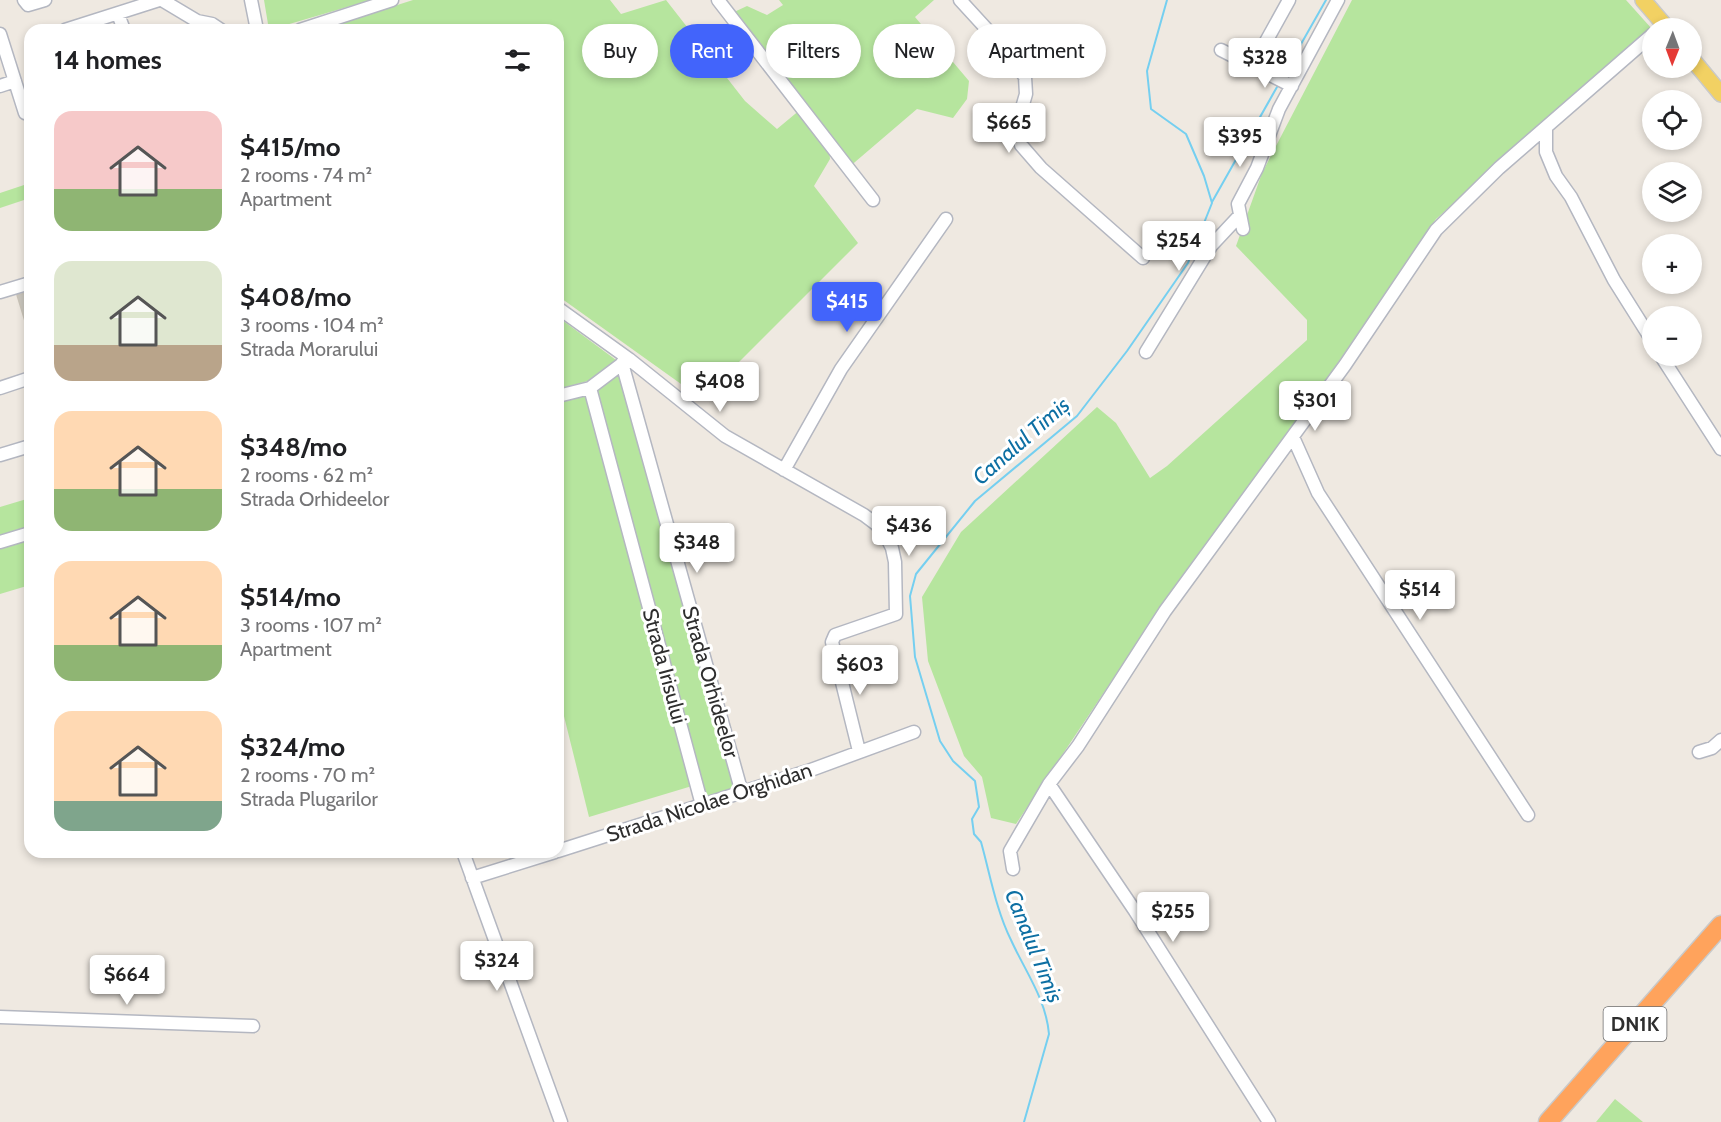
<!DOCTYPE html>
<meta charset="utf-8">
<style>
body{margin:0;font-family:Cabin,sans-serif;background:#f2f2f2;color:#202124;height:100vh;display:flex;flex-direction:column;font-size:22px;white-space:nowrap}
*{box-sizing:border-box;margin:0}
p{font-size:20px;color:#757577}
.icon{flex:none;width:33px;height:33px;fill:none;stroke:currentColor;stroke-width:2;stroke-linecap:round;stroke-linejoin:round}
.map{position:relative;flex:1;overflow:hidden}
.drawer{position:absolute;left:24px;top:24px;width:540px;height:834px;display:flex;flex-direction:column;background:#fff;border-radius:18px;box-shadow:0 3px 9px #0003}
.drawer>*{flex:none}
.hud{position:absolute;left:582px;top:24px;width:570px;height:54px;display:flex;gap:12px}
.needle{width:39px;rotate:181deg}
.tools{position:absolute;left:1642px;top:18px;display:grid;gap:12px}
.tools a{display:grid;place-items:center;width:60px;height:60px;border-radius:50%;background:#fff;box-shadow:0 3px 9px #0003;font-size:30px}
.price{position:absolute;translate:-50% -51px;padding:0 14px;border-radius:6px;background:#fff;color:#222;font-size:20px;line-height:39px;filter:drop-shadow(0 2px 3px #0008)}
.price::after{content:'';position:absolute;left:50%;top:36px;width:18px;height:14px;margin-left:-9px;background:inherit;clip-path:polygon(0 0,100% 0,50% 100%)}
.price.on{background:#4264fb;color:#fff}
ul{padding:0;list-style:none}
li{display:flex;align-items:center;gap:18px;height:150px;padding:0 30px}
li span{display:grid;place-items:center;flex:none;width:168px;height:120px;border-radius:18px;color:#555}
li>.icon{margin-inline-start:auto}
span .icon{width:72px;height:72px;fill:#fffc;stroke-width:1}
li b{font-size:26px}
h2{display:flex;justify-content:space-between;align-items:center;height:72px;padding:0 30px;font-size:26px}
.tag{padding:0 21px;border-radius:27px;background:#fff;box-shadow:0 3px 9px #0003;font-size:21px;line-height:54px}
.tag.on{background:#4264fb;color:#fff}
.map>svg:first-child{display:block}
.green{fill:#b6e59e}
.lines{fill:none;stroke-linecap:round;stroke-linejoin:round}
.stream{stroke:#75cff0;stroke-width:2}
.building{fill:#cbc7bf;stroke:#cbc5ba;stroke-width:1.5}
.minor-casing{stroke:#b4b7c1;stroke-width:15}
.major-casing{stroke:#c9c9c9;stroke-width:18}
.highway-casing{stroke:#c9c9c9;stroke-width:21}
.minor{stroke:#fff;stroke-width:12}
.major{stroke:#f2d163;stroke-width:15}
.highway{stroke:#ffa35c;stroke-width:18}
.labels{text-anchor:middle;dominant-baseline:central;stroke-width:6;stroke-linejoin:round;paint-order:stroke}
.shield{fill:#fff;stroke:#6d6d6d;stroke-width:1.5}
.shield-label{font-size:20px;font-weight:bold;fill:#2e2e2e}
.street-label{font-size:21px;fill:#2e2e2e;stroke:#fff}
.water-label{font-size:22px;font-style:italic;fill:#0d6fa3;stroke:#fff}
</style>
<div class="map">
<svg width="1721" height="1122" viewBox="0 0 1721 1122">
<rect width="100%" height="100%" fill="#efe9e1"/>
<path class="green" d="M264,0H371L269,30Z
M413,0H610L621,14L666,0L745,101L777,129L801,109L732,13L747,6L767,15L783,5L779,0H934L915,17L969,81L967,99L953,118L917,109L848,168L829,147L830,159L814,186L858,243L702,399L558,296V30H319Z
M1352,0H1626L1652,29L1436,219L1290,433L1161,607L1016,824L991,818L982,777L964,756L928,661L922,597L961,532L1097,407L1116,423L1150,478L1167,466L1307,340V320L1236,246L1262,173Z
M30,183V198L0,208V193Z
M558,317L616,360L588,381L558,389Z
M620,369L736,789L704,800L692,786L589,817L558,692V403L587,395Z
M30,498V585L0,594V507Z
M1615,1099L1643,1122H1596Z"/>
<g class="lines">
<path class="stream" d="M1284,74L1326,0
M1212,202L1277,87
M1024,1122L1049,1034C1046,999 1025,971 1011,940C996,910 990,874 981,842L974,834L972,819L979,807L975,781L953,761L940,741L915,657L910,596L916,574L975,501L1077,416L1127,351L1188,263L1212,203L1204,176L1186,134L1151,109L1147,71L1167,0"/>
</g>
<path class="building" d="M30,292V331H28L17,295Z"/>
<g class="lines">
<defs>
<path id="minor" d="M24,0L28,5L45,0
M162,0L197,21L212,24L221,30
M251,0L257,30
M718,0L873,200
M960,0L1004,48L1025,77L1026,94L1017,125L1021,145L1041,168L1143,258
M118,14L124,30
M65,30L159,0
M300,30L392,0
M0,34L25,113
M1221,50L1292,86
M1253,65L1289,0
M0,86L15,81
M1546,128V152L1556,176L1571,197L1614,280L1653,342
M1243,229L1238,204L1257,168L1279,109L1338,0
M0,292L30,283
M558,308L629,359L725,436L864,515L876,524L886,536L892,548L895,562L896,614L835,635L832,642L859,751
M1146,352L1211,246L1240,215
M1661,356L1721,449
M622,363L742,793
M0,388L30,378
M590,388L702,805
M558,396L590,388L627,360
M1293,437L1318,493L1528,815
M0,455L30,446
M784,470L841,369L946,219
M0,542L30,533
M1699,752L1712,748L1721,740
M1049,784L1135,911L1269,1122
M558,851L808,771L914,732
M463,852L561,1122
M1013,869L1010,851L1049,784L1078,746L1165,611L1345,365L1436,230L1499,168L1653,34
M472,878L555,852
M0,1017L253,1026"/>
<path id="major" d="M1643,0L1667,28
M1692,59L1721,94"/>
<path id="highway" d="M1548,1122L1721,925"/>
</defs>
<use href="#minor" class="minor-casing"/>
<use href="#major" class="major-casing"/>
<use href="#highway" class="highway-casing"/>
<use href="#minor" class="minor"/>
<use href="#major" class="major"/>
<use href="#highway" class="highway"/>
</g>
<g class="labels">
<rect class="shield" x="1603.5" y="1007" width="63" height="34" rx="4.5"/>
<g class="shield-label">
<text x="1635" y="1024">DN1K</text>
</g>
<g class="street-label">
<text transform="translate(665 666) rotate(75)">Strada Irisului</text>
<text transform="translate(711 682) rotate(74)">Strada Orhideelor</text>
<text transform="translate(709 802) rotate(-18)">Strada Nicolae Orghidan</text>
</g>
<g class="water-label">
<text transform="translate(1021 441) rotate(-41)">Canalul Timiș</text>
<text transform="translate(1034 946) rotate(68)">Canalul Timiș</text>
</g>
</g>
</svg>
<div class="tools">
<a><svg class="needle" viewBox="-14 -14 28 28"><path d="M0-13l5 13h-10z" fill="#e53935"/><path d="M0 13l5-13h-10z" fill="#757577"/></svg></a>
<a><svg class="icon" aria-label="locate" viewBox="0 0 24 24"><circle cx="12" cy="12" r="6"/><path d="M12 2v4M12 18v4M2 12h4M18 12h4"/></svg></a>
<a><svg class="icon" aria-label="layers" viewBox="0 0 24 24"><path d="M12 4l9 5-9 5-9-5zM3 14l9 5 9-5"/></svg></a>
<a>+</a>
<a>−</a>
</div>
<b class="price" style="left:1265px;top:89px">$328</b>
<b class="price" style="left:1009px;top:154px">$665</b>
<b class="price" style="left:1240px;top:168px">$395</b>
<b class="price" style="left:1179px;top:272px">$254</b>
<b class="price on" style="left:847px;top:333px">$415</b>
<b class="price" style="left:720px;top:413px">$408</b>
<b class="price" style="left:1315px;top:432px">$301</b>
<b class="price" style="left:909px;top:557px">$436</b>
<b class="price" style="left:697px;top:574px">$348</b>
<b class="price" style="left:1420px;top:621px">$514</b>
<b class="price" style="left:860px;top:696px">$603</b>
<b class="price" style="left:1173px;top:943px">$255</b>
<b class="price" style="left:497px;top:992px">$324</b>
<b class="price" style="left:127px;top:1006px">$664</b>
<div class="hud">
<a class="tag">Buy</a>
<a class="tag on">Rent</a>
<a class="tag">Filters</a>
<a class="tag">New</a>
<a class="tag">Apartment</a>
</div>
<section class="drawer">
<h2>14 homes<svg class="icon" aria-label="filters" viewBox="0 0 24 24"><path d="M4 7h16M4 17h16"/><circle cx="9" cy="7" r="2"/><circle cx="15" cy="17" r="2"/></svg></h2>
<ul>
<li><span style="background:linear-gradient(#f6c9c9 65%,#8fb573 0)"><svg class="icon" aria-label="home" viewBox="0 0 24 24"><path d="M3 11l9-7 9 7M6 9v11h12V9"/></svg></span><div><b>$415/mo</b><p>2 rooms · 74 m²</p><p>Apartment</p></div></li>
<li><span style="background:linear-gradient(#dfe7d0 70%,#b9a48a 0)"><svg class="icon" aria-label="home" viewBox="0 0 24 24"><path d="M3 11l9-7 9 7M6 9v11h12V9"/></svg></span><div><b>$408/mo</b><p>3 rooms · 104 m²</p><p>Strada Morarului</p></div></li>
<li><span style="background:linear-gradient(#ffd9b3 65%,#8fb573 0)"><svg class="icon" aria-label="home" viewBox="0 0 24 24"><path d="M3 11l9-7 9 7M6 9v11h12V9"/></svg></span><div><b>$348/mo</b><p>2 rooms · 62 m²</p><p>Strada Orhideelor</p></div></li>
<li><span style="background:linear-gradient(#ffd9b3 70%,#8fb573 0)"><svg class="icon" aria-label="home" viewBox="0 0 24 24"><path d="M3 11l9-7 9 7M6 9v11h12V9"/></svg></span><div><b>$514/mo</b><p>3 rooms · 107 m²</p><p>Apartment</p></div></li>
<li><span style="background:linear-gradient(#ffd9b3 75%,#7fa58c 0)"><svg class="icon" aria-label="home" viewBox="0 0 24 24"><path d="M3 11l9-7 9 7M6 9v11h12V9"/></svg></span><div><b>$324/mo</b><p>2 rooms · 70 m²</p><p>Strada Plugarilor</p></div></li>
</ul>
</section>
</div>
